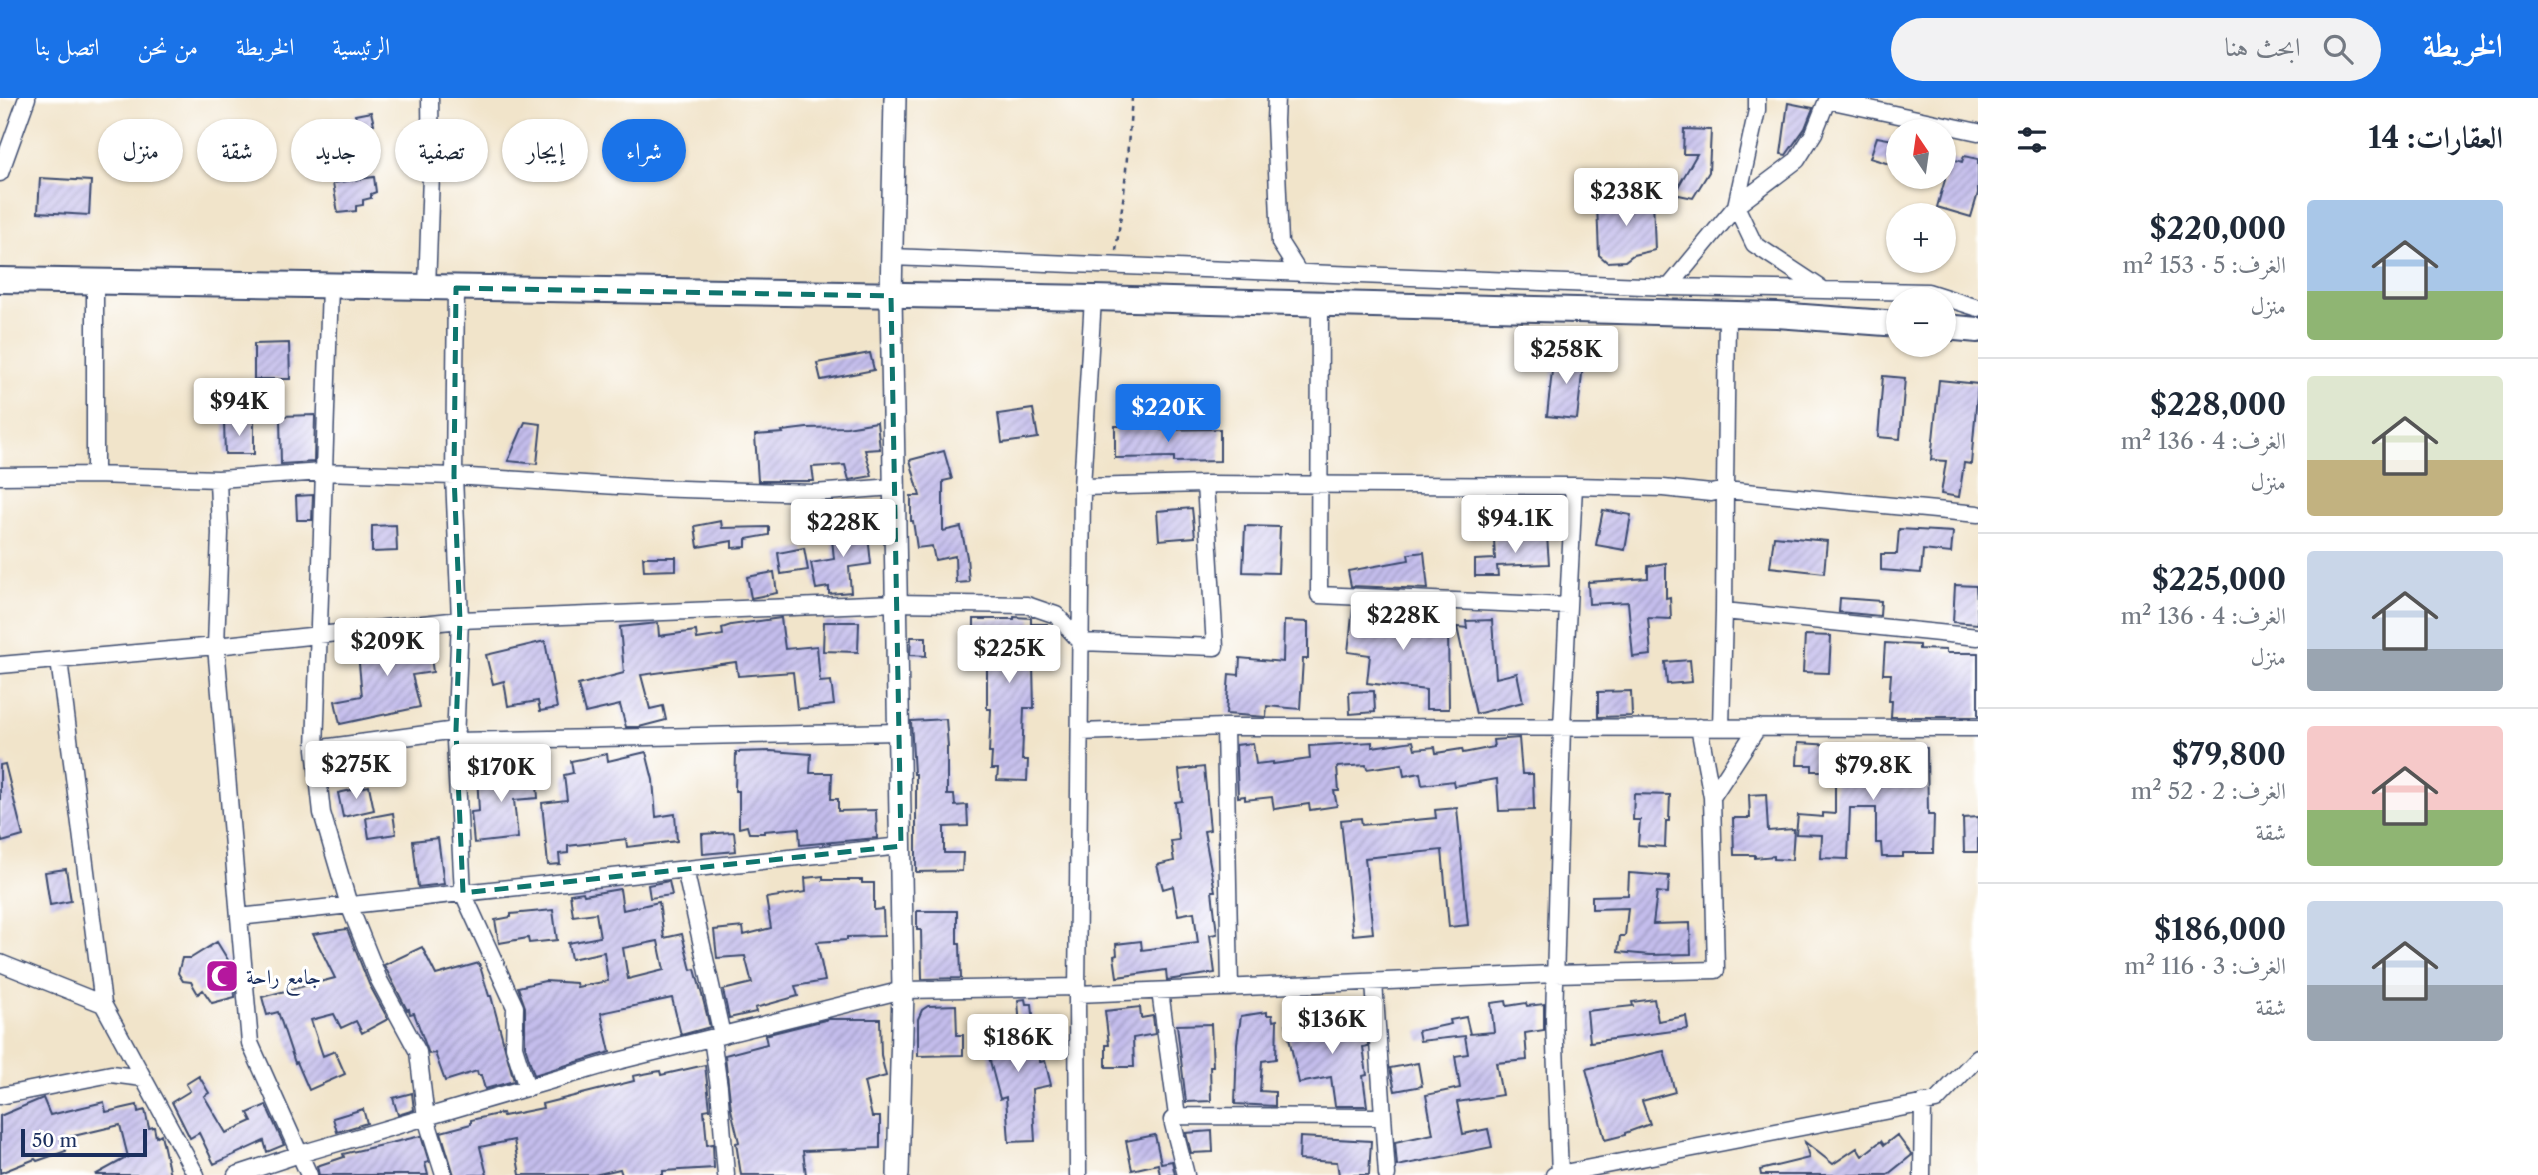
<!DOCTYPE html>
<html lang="ar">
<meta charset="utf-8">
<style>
body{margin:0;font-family:"Libre Caslon Text",Amiri,serif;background:#f2f2f3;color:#1f2937;direction:rtl;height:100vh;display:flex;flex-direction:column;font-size:26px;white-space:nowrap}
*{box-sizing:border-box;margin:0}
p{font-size:23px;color:#747a83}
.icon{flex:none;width:38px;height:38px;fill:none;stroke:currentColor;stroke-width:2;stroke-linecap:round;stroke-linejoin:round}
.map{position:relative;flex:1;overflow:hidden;direction:ltr}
.panel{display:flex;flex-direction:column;background:#fff;width:560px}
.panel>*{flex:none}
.banner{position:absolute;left:21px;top:21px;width:665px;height:63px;direction:rtl;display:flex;gap:14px}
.needle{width:46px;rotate:347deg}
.controls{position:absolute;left:1886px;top:21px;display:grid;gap:14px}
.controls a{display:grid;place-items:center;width:70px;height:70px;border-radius:50%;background:#fff;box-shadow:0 2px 5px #0004;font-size:35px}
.scale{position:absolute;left:21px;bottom:18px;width:126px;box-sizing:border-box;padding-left:7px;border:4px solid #1b2f5e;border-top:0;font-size:19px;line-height:24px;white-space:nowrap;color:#1b2f5e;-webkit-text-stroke:5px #fff;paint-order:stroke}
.price{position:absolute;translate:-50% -60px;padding:0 16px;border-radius:7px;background:#fff;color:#222;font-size:23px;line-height:46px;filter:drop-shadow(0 2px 4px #0008)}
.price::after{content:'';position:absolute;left:50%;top:42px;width:21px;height:16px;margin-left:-10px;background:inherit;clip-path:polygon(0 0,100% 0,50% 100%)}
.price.on{background:#1a73e8;color:#fff}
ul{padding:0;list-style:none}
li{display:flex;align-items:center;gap:21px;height:175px;padding:0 35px}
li+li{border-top:2px solid #e0e1e3}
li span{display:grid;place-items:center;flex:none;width:196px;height:140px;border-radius:7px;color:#555}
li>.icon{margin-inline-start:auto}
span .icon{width:84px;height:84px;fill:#fffc;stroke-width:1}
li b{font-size:30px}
h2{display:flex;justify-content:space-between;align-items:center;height:84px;padding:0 35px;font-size:30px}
.tag{padding:0 24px;border-radius:32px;background:#fff;box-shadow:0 2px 5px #0004;font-size:24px;line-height:63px}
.tag.on{background:#1a73e8;color:#fff}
header{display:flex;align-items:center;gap:42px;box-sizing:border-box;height:98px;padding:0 35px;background:#1a73e8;color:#fff}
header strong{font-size:33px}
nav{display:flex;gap:38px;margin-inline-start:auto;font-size:24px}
.search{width:490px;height:63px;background:#f2f2f3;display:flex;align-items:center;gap:18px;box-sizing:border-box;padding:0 24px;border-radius:38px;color:#747a83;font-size:26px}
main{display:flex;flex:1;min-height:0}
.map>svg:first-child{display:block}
.building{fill:url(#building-hatch);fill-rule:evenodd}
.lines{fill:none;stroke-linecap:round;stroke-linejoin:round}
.street-casing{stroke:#3b4a6e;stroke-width:19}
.secondary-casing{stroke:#3b4a6e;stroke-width:24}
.primary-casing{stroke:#3b4a6e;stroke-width:28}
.path{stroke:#3b4a6e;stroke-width:2.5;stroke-dasharray:5 5;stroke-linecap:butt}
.street{stroke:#fff;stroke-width:16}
.secondary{stroke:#fff;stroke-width:21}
.primary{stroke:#fff;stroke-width:24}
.marked{fill:none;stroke:#0f766e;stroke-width:5;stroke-dasharray:14 9;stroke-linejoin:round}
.labels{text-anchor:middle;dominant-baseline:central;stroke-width:6;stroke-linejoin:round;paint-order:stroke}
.poi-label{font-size:21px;fill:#1b2f5e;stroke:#fff;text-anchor:start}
</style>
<header>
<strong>الخريطة</strong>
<div class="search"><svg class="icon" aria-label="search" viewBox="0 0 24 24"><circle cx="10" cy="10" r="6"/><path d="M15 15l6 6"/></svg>ابحث هنا</div>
<nav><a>الرئيسية</a><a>الخريطة</a><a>من نحن</a><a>اتصل بنا</a></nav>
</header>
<main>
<section class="panel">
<h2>العقارات: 14<svg class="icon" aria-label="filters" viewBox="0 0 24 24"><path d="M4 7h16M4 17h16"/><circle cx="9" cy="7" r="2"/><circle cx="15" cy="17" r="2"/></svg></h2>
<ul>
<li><span style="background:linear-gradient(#a9c7e8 65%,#8fb573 0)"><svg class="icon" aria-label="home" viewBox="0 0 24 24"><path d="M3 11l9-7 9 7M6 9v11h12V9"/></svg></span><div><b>$220,000</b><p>الغرف: 5 · 153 m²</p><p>منزل</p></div></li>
<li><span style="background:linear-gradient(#dfe7d0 60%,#c2b280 0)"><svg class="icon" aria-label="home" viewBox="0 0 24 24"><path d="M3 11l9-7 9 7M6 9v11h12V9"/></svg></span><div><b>$228,000</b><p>الغرف: 4 · 136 m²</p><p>منزل</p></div></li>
<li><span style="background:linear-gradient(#c9d6e8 70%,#9aa5b1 0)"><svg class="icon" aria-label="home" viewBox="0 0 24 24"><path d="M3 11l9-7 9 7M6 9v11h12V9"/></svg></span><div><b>$225,000</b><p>الغرف: 4 · 136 m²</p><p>منزل</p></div></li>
<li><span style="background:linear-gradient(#f6c9c9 60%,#8fb573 0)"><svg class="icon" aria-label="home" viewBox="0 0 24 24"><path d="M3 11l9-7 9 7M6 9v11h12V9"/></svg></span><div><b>$79,800</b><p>الغرف: 2 · 52 m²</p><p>شقة</p></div></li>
<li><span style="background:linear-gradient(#c9d6e8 60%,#9aa5b1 0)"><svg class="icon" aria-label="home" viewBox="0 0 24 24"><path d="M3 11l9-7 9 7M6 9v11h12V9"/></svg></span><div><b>$186,000</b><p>الغرف: 3 · 116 m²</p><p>شقة</p></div></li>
</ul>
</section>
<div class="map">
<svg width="1978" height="1077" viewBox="0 0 1978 1077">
<defs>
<pattern id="building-hatch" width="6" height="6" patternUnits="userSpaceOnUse" patternTransform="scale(1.75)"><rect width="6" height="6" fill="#c4bdec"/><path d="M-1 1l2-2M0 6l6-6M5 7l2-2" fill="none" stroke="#9e9ac2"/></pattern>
</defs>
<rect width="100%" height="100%" fill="#fff"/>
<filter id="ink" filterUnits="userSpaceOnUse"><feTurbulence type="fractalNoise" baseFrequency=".0143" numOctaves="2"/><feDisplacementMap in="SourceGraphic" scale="14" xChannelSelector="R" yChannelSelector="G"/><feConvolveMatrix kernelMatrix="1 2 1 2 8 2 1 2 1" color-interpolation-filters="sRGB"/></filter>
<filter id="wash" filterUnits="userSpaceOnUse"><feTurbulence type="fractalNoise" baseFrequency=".00686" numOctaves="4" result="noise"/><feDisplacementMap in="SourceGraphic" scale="28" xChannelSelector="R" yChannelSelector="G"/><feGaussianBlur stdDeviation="1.57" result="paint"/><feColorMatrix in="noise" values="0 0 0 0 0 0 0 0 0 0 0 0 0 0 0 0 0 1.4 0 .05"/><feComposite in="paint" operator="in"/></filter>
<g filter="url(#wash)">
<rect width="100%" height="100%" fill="#f1e4ca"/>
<g id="blocks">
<path class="building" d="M1788,5L1813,10L1805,30L1786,57L1781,56Z
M371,14L374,26L358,30L355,17Z
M1684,31L1711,32L1709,74L1693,100L1674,96L1697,56H1683Z
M1877,39L1899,43V69L1870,60Z
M1944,58L1962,64L1964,58L1978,61V95L1971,119L1937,109L1945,82Z
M374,79L376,94L371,96V100L363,102V107L356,108V113L338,115L333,85Z
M40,80L91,83L89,117L38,114Z
M1647,95L1653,102L1655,152L1633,157L1625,163L1607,164L1599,157L1597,105L1626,104L1630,98Z
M289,245L290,281H254V246Z
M870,255L874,272L821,282L817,265Z
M1554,255L1584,258L1577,321L1547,318Z
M1883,278L1905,280L1900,341L1878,339Z
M1939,282L1978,286L1971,366L1964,365L1959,399L1941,396L1946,363L1931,362Z
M1033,311L1038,340L1002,345L998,316Z
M315,317L314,364L281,366L280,318Z
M254,323V356H225L224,324Z
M525,324L541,326L537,366L508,363Z
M877,324L880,351L865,352L872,378L849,382L845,367L812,369L814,383H758L755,337L783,335L782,333L807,330L847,329Z
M1115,328H1161V332L1220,331V363L1174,364V359L1115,360Z
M944,353L952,381L943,383V433L961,429L967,459L969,484L956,485L955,458L935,462L932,448L917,450L913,423H911V398H920L910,362Z
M313,397L312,422H297L296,398Z
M1192,410L1195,439L1159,442L1157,413Z
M1603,412L1631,417L1625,452L1596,447Z
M721,423L722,430L769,429V437L746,441V449L732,450V443L698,449L695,428Z
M396,427L397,453L372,454V428Z
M867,428L871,466L849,469L851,494L829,496V489L816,491L811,465L834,461L831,431Z
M1245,428L1280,429L1278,475L1243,474Z
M1899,431L1953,434L1951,455L1923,452L1921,475L1881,472V456H1897Z
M1547,438L1549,466L1497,468L1498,478H1475V462L1495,461L1494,441Z
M1774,438L1827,443L1824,475L1770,469Z
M804,450L808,472L781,476L778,455Z
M1424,454L1428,491L1351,488L1348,473L1409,462L1408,456Z
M643,459H676V472L644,473Z
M1666,465V500L1670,499L1671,521L1648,520L1651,557L1633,559L1628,504L1589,506L1588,484L1648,480V468Z
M774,474L777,495L751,500L747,479Z
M1955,487L1976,488L1978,526L1953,524Z
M1840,500L1881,503L1880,518L1839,514Z
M1353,509L1418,512L1417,525L1448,528L1449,611H1426V592L1367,585L1370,557L1348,554Z
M1014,519L1031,520V526H1047V568L1033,567L1034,610H1024L1022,662H1028L1027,683L997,682L998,671H991L992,655H989L991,611H987V567H974V521H1014Z
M781,520L785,551L817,548L820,584L831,583L834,607L797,611L793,574L738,578L736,564L641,577L650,611L663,608L666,622L639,629H626L620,607L585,615L578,587L624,575L620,529L658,525L659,538L696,533L697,541L723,537L722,530L731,527Z
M1492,522L1496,580L1517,575L1523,604L1476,616L1457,529L1467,530L1466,523Z
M1284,523L1308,524V561H1303L1300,611L1267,608L1266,619L1226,616L1229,576L1239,577L1240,560L1283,564Z
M824,524H859L858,554L823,553Z
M428,537L433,574L412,577L420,609L340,626L335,603L362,598L357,544L383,541V543Z
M1805,537L1831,538L1829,575L1803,574Z
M911,539H926V558L910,557Z
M545,543L557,610L540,613L538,603L508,608L504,583L493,586L486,557Z
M1885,545L1919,547V551L1946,552V555H1978V619H1891L1892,603H1889L1891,576H1883Z
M1690,562L1692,584L1667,586L1665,564Z
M1374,593L1375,614L1350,616L1349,594Z
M1631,593L1632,618L1598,619V594Z
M946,621L948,649H947V697H954L955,708L967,707L968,728L944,729V755H963L962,773L916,774V676H914L911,623Z
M1519,640L1522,676H1533L1534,712L1499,713L1497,681L1454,688L1453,683L1422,687L1420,675L1404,678L1402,666L1367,671L1366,667L1337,669L1339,693H1334L1337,708L1310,712L1309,706L1274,711L1272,699L1245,702V698L1238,699L1236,647L1253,645L1256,666L1273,664V666L1310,661L1309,648L1372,644V649L1413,643L1415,651L1435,649L1436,655L1462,651L1463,655L1494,649L1493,642Z
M1798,645L1833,647V657H1843V665H1904V650H1927L1928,717H1934L1933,755H1903V759H1882L1881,745H1876V710H1850L1848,761L1821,760L1822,737L1796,736L1798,717L1823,719V715L1835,716V673H1812V667H1797Z
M771,653L811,656L810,675H832L831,701H838V713L876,712L877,740L800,747L799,730L764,733V735H749L747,728L739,730V693H735L736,654Z
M646,654L653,682L656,719L675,716L677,743L627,749L626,741L568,748V755L559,756L560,766L548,767L542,705L567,702L564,677L573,675L571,663L607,656L608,663Z
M340,663L342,682L329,684L327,665Z
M5,666L23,738L2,744L0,735V667Z
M1204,669L1210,732L1204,733L1215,793H1212L1217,836L1210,837L1215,875L1167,882L1166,872L1117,879L1114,858L1117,857L1116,846L1141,843L1142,852L1198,845L1194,814L1178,817L1173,788L1163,791L1157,767L1174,763L1171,743L1179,742L1175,704L1182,703L1179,672Z
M536,674L538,700L514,702L518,740L474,745L471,714L479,713L477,676Z
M369,688L374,712L343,719L338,695Z
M1634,696L1670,697L1669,723H1666L1665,749L1638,747L1640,722H1633Z
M1766,696L1768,733L1794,731L1792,762L1774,761V758L1755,760V757H1734L1733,720H1750L1749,697Z
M1457,710L1468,827L1449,829L1442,752L1365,760L1373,835L1353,837L1341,722L1361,720L1362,727L1436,720L1435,712Z
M393,715L396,736L369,740L366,720Z
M1978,719V754H1964L1963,720Z
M734,734L736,753L703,756L702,736Z
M438,740L444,786L418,789L413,743Z
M66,771L71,803L50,807L45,774Z
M1629,775L1669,778L1668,795L1657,794L1653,826L1690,825L1691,856L1650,857L1618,854L1620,838H1625L1628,810L1592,811V798L1628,797Z
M823,778V782H862V785H874V812L883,811L884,838L847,839V842L817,844L825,883L795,888L798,898L755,910L756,914L729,920L723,892L752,885L745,858L717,860L714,832L743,829L744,837L771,830L766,800L806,794L805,780Z
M669,783L672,797L650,800L648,787Z
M620,791L623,812L659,804L664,840L682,836L691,872L695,871L702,897L710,929L681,937L672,900L601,915L610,954L534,977L525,948V909L518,889L545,883L576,885L577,889L608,883L604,854L571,861L568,845L600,839L596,815L573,818L570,796L583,794L584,797ZM658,843L664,872L628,881L623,850Z
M553,812L557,842L529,845L528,840L499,845L495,822L511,819V816Z
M917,813H957V846H960L961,880L922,881L921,832H917Z
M347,831L369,886L388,921L362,935L356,923L341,930L334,916L311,922L323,958L335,953L345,976L309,992L297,964L295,965L278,914L267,917L262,899L335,880L313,836Z
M217,844L233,870L235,899L212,905L203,892L198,896L191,884L183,883L178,875L182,860H191Z
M422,849L436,877L479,865L489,898H491L514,983L485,991L481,977H478L477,973L445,983L435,955L429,956L414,915L410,916L409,911L407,912L384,867Z
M1025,901L1026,906H1032L1034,927L1031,928L1040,964L1045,963L1051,987L1032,991L1035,1043L1009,1044L1006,999L1000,1001L984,940L1020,931L1018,902Z
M1654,901L1658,923L1686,918L1688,931L1590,944L1587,913L1633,908L1632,904Z
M1506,903L1507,908L1526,905L1527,908L1544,906V932L1525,935L1527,962L1496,965L1502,997L1457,1004L1463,1036L1488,1031L1492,1049L1397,1068L1395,1044L1433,1036L1426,997L1460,990L1455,958L1468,956L1465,938L1420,943L1418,933L1451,926L1450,922L1466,919L1470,936L1494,934L1491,905Z
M956,907L957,937H963V957L918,958V921L922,912L928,908Z
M1140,909L1141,920L1153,918L1155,936L1133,940L1134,969H1106V947H1109L1105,913Z
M1267,914V917H1272L1273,923L1277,922L1276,961L1262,963L1260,993L1275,994V1008L1235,1006L1237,945L1241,918Z
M1328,919L1329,924L1366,920L1368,948L1363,949L1367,977L1363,978L1367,1008H1335L1331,979L1299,985L1286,926Z
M829,921H880L881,957L886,978L864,984L872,1019H880V1050L803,1053L806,1077H741L736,1045L739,1044L731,1011L725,957L767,946L765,937Z
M1211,926L1213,968H1210L1211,1003L1186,1004L1177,927Z
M1664,953L1675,994L1642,1003L1650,1026L1625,1035V1037L1605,1042L1586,971Z
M1418,965L1422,988L1395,993L1390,970Z
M705,967L710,1011L704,1012L707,1047L713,1046L714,1070L663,1073V1077H622L620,1071L594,1077H520L514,1042L480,1049L487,1077H454L441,1034L471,1026V1022L502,1015L503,1018L543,1010L542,1006L634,983L633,978L660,973L661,977Z
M199,978L209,995L204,998L226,1035L252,1023L248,1015L266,1007L284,1047L267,1054L264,1043L214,1066L199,1035L190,1040L172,1004L190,993L186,986Z
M412,995L414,1012L398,1017L393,1000Z
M43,1000L50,1017L104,1004L106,1014L137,1007L138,1014L145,1012L149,1030L154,1029L156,1039L161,1036L170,1077H95L128,1059L120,1027L61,1041L66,1053L37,1063L35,1061L0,1075V1018Z
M363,1011L367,1025L337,1034L333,1020Z
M1212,1033L1213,1054L1191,1055L1186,1035Z
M1155,1037L1161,1065L1172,1063L1175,1077H1160L1158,1066L1132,1072L1126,1043Z
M1897,1037L1912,1057L1887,1077H1761L1760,1072L1809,1060L1805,1044L1833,1066L1857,1050L1862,1058L1881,1043L1884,1047Z
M421,1038L429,1064L425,1065L428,1077H319L317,1068L344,1059L343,1056Z
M1300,1039L1371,1043L1369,1077H1339L1337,1064L1299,1062Z"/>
</g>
</g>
<g filter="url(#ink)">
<use href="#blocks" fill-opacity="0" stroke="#3b4a6e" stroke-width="2"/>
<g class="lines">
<defs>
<path id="street" d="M1276,0L1275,23L1280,145L1299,175
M1828,2L1978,34
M0,75L27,0
M891,159L1669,189L1928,194L1978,210
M330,188L315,651L322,715L349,807L379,882L418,954L426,1020L444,1077
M1669,189L1736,108L1757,12V0
M427,190L431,77L430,0
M456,190L454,378L460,522L455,643L463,795L515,909L514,949L527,990
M1822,191L1754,146L1736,108L1797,62L1814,35L1828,0
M1320,206L1319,497L1568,508
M95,377L218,381L220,435L216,548L239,819
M0,378L95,377V184
M218,381L323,374L454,378L650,390L814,395L894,389
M1205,386L1574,388
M1724,513L1725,392L1978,416
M59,562L103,906
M0,567L216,548L460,522L896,505L1027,507L1056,517L1081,544L1215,549L1205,386L1082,389
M1699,629L1712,699
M1721,629L1724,513L1978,539
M1080,634L1225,629
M455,643L898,634
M315,651L456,632
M685,771L722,937
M0,865L103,906L196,1077
M1374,884L1387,1077
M1230,890L1225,629L1978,630
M1160,893L1177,1018L1383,1019
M1077,896L1082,389L1093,200
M712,940L719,989L726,1077
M0,998L111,976L143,980
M1177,1018L1172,1022L1186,1077
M236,1077L300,1056L618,963L903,892L1077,889
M309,1077L250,945L239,819L901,748
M1078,1077L1077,896L1555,876L1716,872L1712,699L1758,629
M1554,1077L1936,1003L1978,959
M1560,1077L1554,921L1562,629L1574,388L1663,390L1711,395L1725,392L1727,216
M1922,1077L1923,1005"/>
<path id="secondary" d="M895,0L891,198L903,892L898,1077"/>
<path id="primary" d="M0,182L1093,200L1777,217L1899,226
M1944,229L1978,232"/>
</defs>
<use href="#street" class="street-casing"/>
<use href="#secondary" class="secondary-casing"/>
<use href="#primary" class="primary-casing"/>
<path class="path" d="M1116,153L1124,95L1132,0"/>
<use href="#street" class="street"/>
<use href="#secondary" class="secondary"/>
<use href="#primary" class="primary"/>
</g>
</g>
<path class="marked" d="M456,190L891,198L901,748L463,795L456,632L460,522L454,378Z"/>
<defs>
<symbol id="mosque-square" viewBox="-11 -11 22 22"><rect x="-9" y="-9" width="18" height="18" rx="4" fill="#b5179e" stroke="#fff"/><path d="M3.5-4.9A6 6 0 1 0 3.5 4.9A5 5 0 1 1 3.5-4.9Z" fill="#fff"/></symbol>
</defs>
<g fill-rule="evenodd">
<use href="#mosque-square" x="203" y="859" width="38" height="38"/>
</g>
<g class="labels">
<g class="poi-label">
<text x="246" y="878">جامع راحة</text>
</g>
</g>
</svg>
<div class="controls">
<a><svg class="needle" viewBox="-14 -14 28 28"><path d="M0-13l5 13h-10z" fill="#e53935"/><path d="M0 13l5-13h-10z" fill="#747a83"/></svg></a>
<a>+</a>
<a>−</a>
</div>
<div class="scale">50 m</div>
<b class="price" style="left:1626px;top:130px">$238K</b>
<b class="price" style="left:1566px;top:288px">$258K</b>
<b class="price" style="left:239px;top:340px">$94K</b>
<b class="price on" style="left:1168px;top:346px">$220K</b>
<b class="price" style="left:1515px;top:457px">$94.1K</b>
<b class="price" style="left:843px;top:461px">$228K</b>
<b class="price" style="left:1403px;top:554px">$228K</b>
<b class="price" style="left:387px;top:580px">$209K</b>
<b class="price" style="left:1009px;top:587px">$225K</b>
<b class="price" style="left:356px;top:703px">$275K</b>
<b class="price" style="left:1873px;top:704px">$79.8K</b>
<b class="price" style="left:501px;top:706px">$170K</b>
<b class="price" style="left:1332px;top:958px">$136K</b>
<b class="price" style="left:1018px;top:976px">$186K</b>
<div class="banner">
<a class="tag on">شراء</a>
<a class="tag">إيجار</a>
<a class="tag">تصفية</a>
<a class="tag">جديد</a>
<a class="tag">شقة</a>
<a class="tag">منزل</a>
</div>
</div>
</main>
